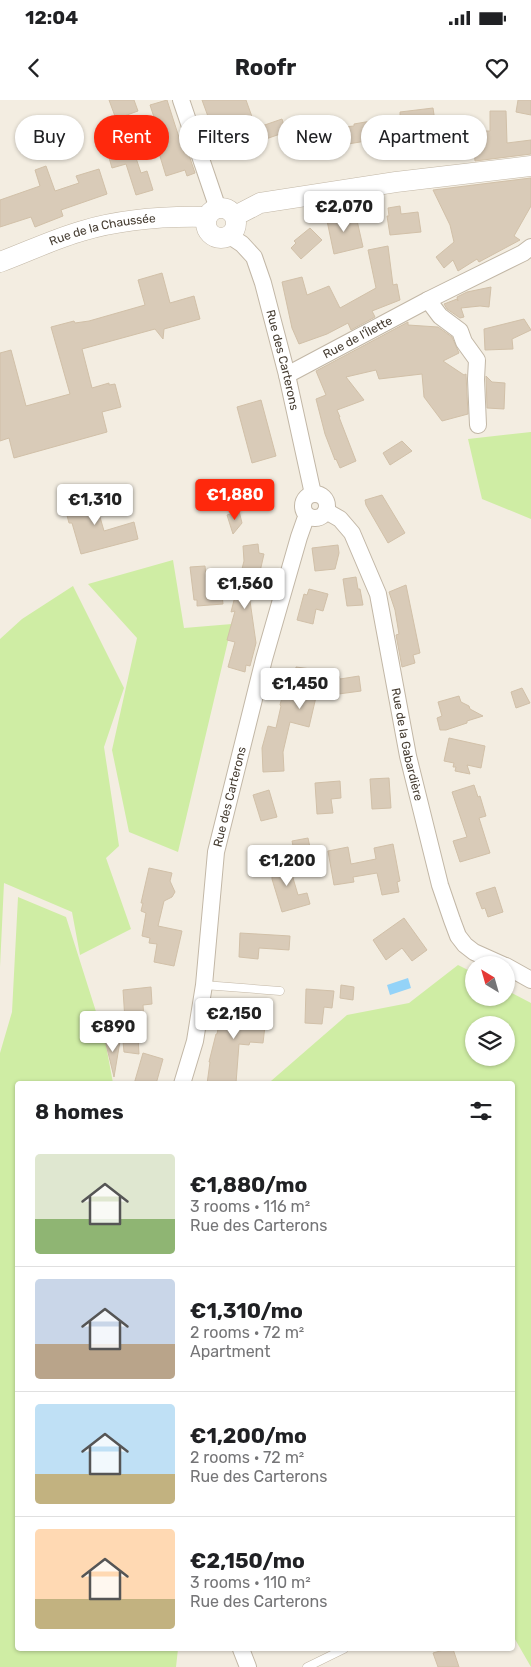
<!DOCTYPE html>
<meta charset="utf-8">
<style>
body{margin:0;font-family:Rubik,sans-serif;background:#f6f6f6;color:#202124;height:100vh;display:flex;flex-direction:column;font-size:19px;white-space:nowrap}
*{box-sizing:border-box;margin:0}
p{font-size:16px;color:#757577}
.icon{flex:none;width:28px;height:28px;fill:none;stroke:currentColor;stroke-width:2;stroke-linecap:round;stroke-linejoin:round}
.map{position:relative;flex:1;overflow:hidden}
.panel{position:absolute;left:15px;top:981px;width:500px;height:570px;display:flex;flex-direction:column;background:#fff;border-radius:5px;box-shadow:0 1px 4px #0004}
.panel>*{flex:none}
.hud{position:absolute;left:15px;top:15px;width:501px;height:45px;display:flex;gap:10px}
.needle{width:32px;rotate:323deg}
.fabs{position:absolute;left:465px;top:856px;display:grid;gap:10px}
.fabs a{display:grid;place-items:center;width:50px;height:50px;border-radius:50%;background:#fff;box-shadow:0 1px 4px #0004;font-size:25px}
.price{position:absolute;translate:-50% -42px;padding:0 11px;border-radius:5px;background:#fff;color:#222;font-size:16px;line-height:32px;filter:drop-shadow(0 1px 2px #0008)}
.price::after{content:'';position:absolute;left:50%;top:30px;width:15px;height:11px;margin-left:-8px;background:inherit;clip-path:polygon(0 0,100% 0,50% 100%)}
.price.selected{background:#ff280c;color:#fff}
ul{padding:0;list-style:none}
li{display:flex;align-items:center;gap:15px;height:125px;padding:0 20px}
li+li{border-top:1px solid #e0e0e0}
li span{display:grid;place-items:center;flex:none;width:140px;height:100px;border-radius:5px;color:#555}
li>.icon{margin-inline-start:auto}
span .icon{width:60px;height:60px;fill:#fffc;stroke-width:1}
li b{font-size:21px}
h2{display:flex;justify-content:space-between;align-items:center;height:60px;padding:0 20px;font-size:21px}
.tag{padding:0 18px;border-radius:22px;background:#fff;box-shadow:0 1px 4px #0004;font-size:18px;line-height:45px}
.tag.selected{background:#ff280c;color:#fff}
.status{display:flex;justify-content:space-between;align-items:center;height:35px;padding:0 25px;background:#fff;direction:ltr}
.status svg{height:14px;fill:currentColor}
header{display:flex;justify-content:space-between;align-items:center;height:65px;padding:0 20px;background:#fff;font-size:22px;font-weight:700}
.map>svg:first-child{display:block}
.green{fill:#cfeda4;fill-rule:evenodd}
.water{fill:#94d3f8}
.building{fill:#d9cbb8;stroke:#d1c0a8}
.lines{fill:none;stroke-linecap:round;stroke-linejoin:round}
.service-casing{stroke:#c2b7a6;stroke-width:9}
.minor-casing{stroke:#c2b7a6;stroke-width:18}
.tertiary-casing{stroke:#c2b7a6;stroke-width:21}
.service{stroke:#fff;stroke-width:8}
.minor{stroke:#fff;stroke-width:16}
.tertiary{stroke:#fff;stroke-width:20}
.labels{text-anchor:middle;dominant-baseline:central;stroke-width:4;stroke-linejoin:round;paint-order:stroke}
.street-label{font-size:12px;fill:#453c31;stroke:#fff}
</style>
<div class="status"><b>12:04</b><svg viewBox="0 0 49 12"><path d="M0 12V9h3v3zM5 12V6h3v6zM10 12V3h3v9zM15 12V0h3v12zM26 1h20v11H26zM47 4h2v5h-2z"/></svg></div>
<header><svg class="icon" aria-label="back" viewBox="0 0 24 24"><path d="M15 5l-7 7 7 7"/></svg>Roofr<svg class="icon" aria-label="heart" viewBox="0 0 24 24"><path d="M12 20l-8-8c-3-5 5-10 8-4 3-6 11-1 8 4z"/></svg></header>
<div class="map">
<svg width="531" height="1567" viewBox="0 0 531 1567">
<rect width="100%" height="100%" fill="#f3ede1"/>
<path class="green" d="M531,332V419L482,399L468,339Z
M173,460L184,528L232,524L178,752L129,732L112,650L137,538L88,484Z
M73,486L124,588L104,647L119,746L106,758L131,829L80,855L72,812L4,783L0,867V539L22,519Z
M18,797L66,817L105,940L113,983L18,984V1549H178L176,1567H0V953L12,912Z
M458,865L474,873V898H506V890L531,903V1567L512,1534V984H270L271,981L347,915L409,903ZM474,925H506V958H474Z"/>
<path class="water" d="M408,878L411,888L390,895L387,885Z"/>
<path class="building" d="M109,0H134L138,11L116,19Z
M167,0L184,53L188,52L195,73L187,76L185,70L166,76L159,53L165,51L150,5Z
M202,0H246L256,28L282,19L286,32L260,41L262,48L246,53L239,33L217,41Z
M518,0H531V15L516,12Z
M433,8L436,28L419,30V33L408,35L384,38L342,45L343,52L308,55L306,31L354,26V24L400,16V12Z
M490,11H506L507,43L531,40V54L475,61L474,51L484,50L485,31H490Z
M132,46L141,73L147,71L153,90L136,95L126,64L112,68L108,54Z
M46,66L55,91L79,83L76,76L99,69L107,94L61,110L63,116L35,127L31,117L0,127V100L40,86L35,70Z
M531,78V106L514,136L520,140L479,162L477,159L458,171L453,160L444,168L436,157L454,142L450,125L433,90Z
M400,106L401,114L418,112L421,132L390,135L387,116H389L388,108Z
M347,112V117L356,116L363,147L334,154L326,116Z
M310,128L322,140L301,159L291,148L296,143L294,141Z
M388,146L393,185L397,184L400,200L372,211L375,217L351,230L348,223L327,234L299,244L292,228L282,182L302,177L307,195L329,186L340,208L376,188L368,150Z
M162,173L170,203L194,196L200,219L164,229L163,239L155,229L82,249L92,288L109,283V285L115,284L121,307L102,312L107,332L14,358L9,338L0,341V253L11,250L26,306L70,294L51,227L74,221L75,223L89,221L145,205L138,180Z
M491,187L489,207L480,206L461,208L464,217L460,218L447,209L444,204L457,199L458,201L457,197L467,192Z
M524,219L531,230L512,239L513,249L485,250L484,229Z
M408,222V225L438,227L452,237L459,253L443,261L464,275L466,274L468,314L442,321L424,297L422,274L379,279L376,270L346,277L364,300L337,310L340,317H339L356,361L340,368L336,359L335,360L325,334L316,299L326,295L316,271Z
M486,276L492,282L505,283L504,309L487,308Z
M261,300L276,356L252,363L237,307Z
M402,341L412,351L390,365L383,353Z
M92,389L104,431L134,422L138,439L81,454L72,423H69L64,404L81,400L79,393Z
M382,395L405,433L388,443L366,405L365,400Z
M239,411L242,423L233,434L227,415Z
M258,444L259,453L264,454L259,476H262L256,496L249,494L256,543L250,566L246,565L245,572L228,567L235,542L227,540L235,511L231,512L244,461L243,446Z
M338,445L339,453L335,469L315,471L312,448Z
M205,466L206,477L220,476L223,504L197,506V500H194L190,467Z
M356,477L358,489H360L363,505L347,506L343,479Z
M406,485L420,553L413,555L415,563L402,567L396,535L399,534L395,510L389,492Z
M309,489L328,494L323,511L316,509L313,524L297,520L304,494L307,495Z
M296,567L311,569L309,577L336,573V577L339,576L340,579L359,576L361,591L316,597L309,627L290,622L283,652L284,671L263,672L262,648L268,626L276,628L281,606L280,605L286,582L294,584Z
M522,588L530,603L516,608L511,592Z
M459,596L461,602L469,606L470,609L483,616L467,621V623L446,630H440L437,618L442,616L438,602Z
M449,638L485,646L481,668L467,665L470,674L455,671L456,667H453L454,663L444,661Z
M389,678L391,708L372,709L370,679Z
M340,681L341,698L331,699L333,713L317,714L315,683Z
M474,685L478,697L480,696L486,716L479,718L490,753L460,762L453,741L467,737L452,692Z
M269,690L277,717L261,721L253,695Z
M308,738L311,752L295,755L292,741Z
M393,744L400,781L397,782L399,792L382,795L377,773L353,777L354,782L334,785L328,751L348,747L351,764L376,759L374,748Z
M292,762L293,778L298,795L307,793L310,804L282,812L272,779V763Z
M149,768L172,773L170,781L175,792L172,797L164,801L158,826L182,831L174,866L154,862L157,844L149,843L150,838L142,836L146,813L141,811L143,803H141Z
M495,787L503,812L488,817L485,808L482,809L476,793Z
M404,818L427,850L412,861L402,848L386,860L373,840Z
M240,833L290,836L289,850L259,848L258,859L239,857Z
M341,885L354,887L353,900L340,898Z
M151,887L152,904L143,905L144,919L137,920L139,954L124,952L121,920H125L123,890Z
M306,889L334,891L332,908L324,907L322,924L305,923Z
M223,904L267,909L263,943L250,942L249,945L239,944L236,983L207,984L210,962H209L216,934H217Z
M105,940L120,941L114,977Z
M143,953L163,959L156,984H134Z
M447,1549H453L459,1567H438L433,1553Z"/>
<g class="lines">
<defs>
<path id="service" d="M204,885L280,891
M307,1567L344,1549"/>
<g id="minor">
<path d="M181,0L215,100L216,109"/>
<path id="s1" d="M230,136L242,144L254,157L263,183L287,275L313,394"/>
<path d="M428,200L440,216L460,231L464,242L477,260L476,279L478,325"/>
<path id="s2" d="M287,275L428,200L523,153L531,147"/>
<circle cx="315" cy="406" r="12"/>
<path id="s3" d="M326,411L340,419L352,433L378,494L408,656L440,785L452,820L458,836L465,845L474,852L503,865"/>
<path d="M506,866L531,880"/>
<path id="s4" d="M182,984L195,941L204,885L216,752L264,559L299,437L305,420L309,417"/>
<path d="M241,1549L248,1567"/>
</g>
<g id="tertiary">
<circle cx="221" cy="123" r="15"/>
<path d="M235,116L260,103L396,82L531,66"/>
<path id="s5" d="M0,162C27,152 54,139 82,131C122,119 166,116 207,117"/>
</g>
</defs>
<use href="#service" class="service-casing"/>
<use href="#minor" class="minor-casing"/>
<use href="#tertiary" class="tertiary-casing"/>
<use href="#service" class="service"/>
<use href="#minor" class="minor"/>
<use href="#tertiary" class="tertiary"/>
</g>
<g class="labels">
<g class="street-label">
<text stroke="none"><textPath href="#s5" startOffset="108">Rue de la Chaussée</textPath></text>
<text stroke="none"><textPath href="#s2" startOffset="80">Rue de l'Îlette</textPath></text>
<text stroke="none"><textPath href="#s1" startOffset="139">Rue des Carterons</textPath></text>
<text stroke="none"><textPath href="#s3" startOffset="254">Rue de la Gabardière</textPath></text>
<text stroke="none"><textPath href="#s4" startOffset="292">Rue des Carterons</textPath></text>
</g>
</g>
</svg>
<div class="fabs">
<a><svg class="needle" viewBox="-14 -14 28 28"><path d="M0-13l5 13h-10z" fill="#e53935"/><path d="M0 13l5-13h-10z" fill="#757577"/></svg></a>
<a><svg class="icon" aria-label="layers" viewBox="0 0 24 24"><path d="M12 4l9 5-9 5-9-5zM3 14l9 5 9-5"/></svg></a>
</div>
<b class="price" style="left:344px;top:133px">€2,070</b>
<b class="price selected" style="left:235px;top:421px">€1,880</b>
<b class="price" style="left:95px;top:426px">€1,310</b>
<b class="price" style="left:245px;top:510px">€1,560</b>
<b class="price" style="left:300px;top:610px">€1,450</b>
<b class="price" style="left:287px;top:787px">€1,200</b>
<b class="price" style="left:234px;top:940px">€2,150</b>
<b class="price" style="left:113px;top:953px">€890</b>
<div class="hud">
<a class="tag">Buy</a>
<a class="tag selected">Rent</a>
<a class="tag">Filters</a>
<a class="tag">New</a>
<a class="tag">Apartment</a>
</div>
<section class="panel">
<h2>8 homes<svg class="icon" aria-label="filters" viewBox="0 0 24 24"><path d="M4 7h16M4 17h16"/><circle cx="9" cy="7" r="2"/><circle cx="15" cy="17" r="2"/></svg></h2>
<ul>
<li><span style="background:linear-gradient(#dfe7d0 65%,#8fb573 0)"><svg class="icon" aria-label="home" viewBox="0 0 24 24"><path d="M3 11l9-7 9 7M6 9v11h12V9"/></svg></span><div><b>€1,880/mo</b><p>3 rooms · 116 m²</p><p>Rue des Carterons</p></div></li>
<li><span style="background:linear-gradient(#c9d6e8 65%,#b9a48a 0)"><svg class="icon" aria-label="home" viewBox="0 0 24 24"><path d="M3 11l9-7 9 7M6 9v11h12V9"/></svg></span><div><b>€1,310/mo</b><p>2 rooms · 72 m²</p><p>Apartment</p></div></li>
<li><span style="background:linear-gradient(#bfe0f5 70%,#c2b280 0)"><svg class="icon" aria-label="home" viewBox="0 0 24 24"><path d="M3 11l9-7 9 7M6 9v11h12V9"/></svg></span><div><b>€1,200/mo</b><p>2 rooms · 72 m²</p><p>Rue des Carterons</p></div></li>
<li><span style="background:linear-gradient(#ffd9b3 70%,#c2b280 0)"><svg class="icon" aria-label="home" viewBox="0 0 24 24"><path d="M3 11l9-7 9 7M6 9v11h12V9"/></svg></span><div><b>€2,150/mo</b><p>3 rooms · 110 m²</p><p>Rue des Carterons</p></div></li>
</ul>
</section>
</div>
